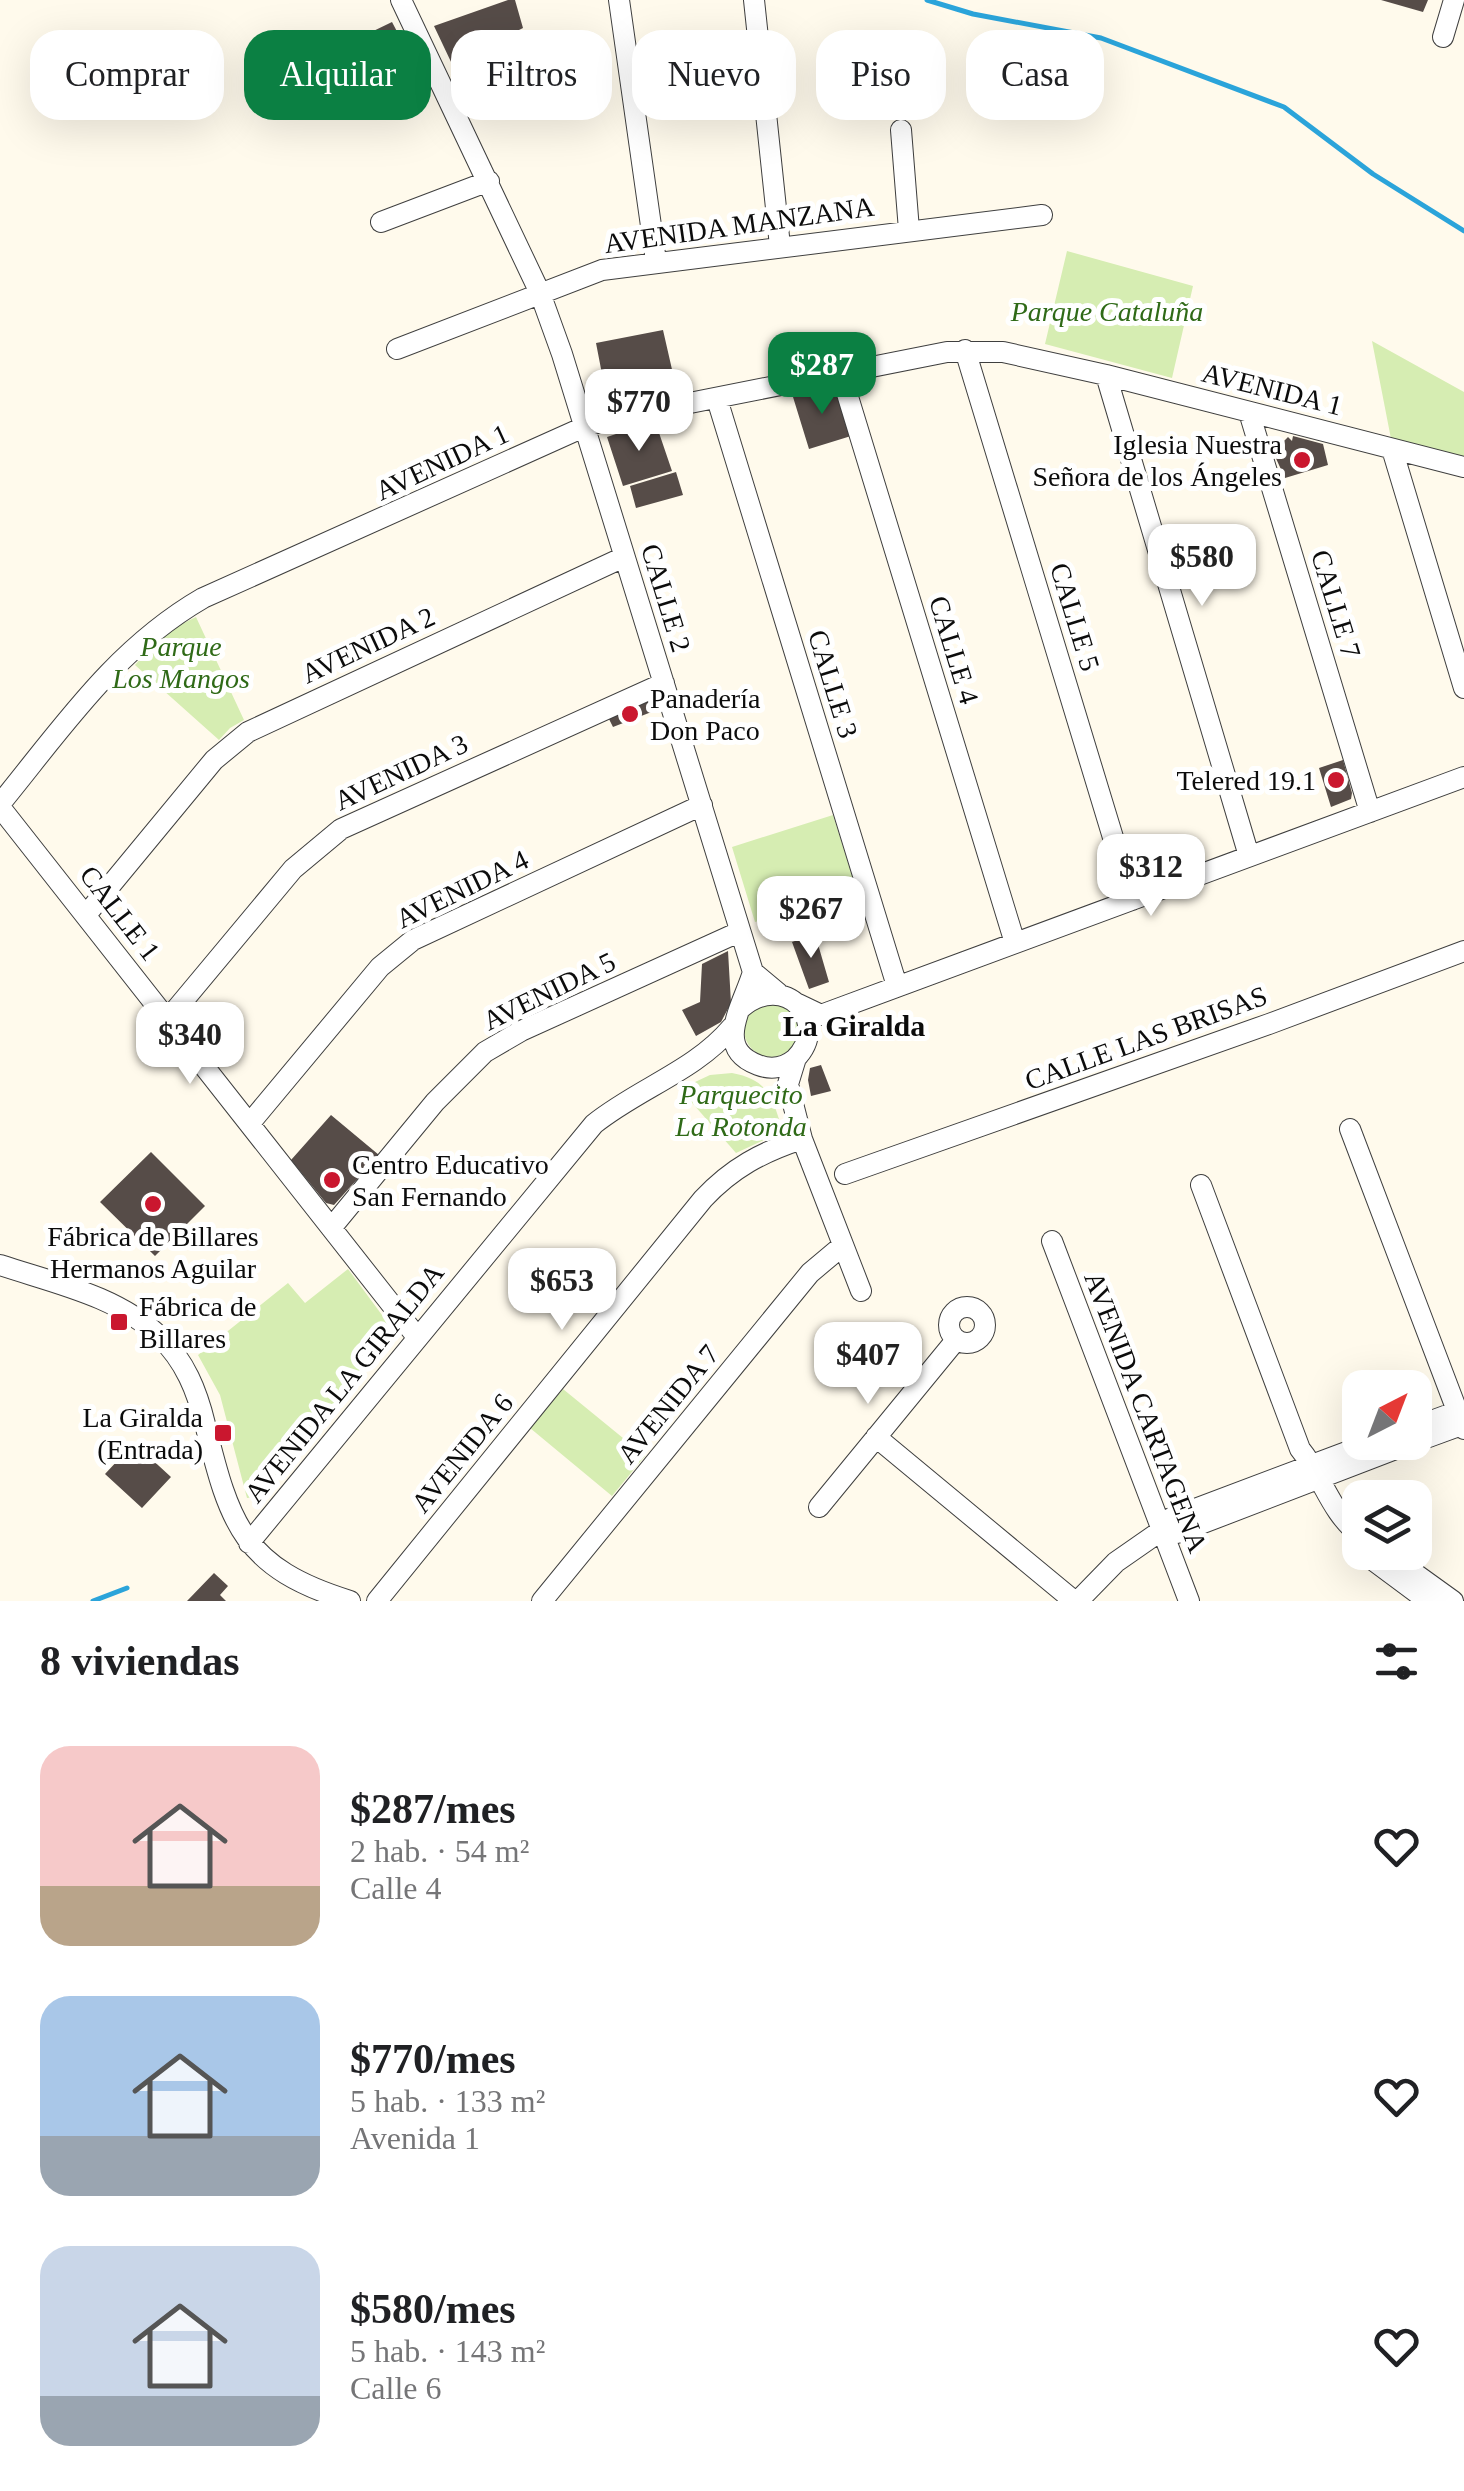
<!DOCTYPE html>
<html lang="es">
<meta charset="utf-8">
<style>
body{margin:0;font-family:Georgia,serif;background:#f6f6f6;color:#202124;height:100vh;display:flex;flex-direction:column;font-size:38px;white-space:nowrap}
*{box-sizing:border-box;margin:0}
p{font-size:32px;color:#757577}
.icon{flex:none;width:55px;height:55px;fill:none;stroke:currentColor;stroke-width:2;stroke-linecap:round;stroke-linejoin:round}
.map{position:relative;height:1601px;overflow:hidden}
.sheet{display:flex;flex-direction:column;background:#fff;flex:1}
.sheet>*{flex:none}
.hud{position:absolute;left:30px;top:30px;width:1405px;height:90px;display:flex;gap:20px}
.needle{width:65px;rotate:42deg}
.controls{position:absolute;left:1342px;top:1370px;display:grid;gap:20px}
.controls a{display:grid;place-items:center;width:90px;height:90px;border-radius:20px;background:#fff;box-shadow:0 10px 40px #0002;font-size:50px}
.price{position:absolute;translate:-50% -85px;padding:0 22px;border-radius:20px;background:#fff;color:#222;font-size:32px;line-height:65px;filter:drop-shadow(0 2px 5px #0008)}
.price::after{content:'';position:absolute;left:50%;top:60px;width:30px;height:22px;margin-left:-15px;background:inherit;clip-path:polygon(0 0,100% 0,50% 100%)}
.price.selected{background:#0b8043;color:#fff}
ul{padding:0;list-style:none}
li{display:flex;align-items:center;gap:30px;height:250px;padding:0 40px}
li span{display:grid;place-items:center;flex:none;width:280px;height:200px;border-radius:30px;color:#555}
li>.icon{margin-inline-start:auto}
span .icon{width:120px;height:120px;fill:#fffc;stroke-width:1}
li b{font-size:42px}
h2{display:flex;justify-content:space-between;align-items:center;height:120px;padding:0 40px;font-size:42px}
.chip{padding:0 35px;border-radius:30px;background:#fff;box-shadow:0 10px 40px #0002;font-size:35px;line-height:90px}
.chip.selected{background:#0b8043;color:#fff}
.map>svg:first-child{display:block}
.green{fill:#d6edb2}
.lines{fill:none;stroke-linecap:round;stroke-linejoin:round}
.stream{stroke:#2ba4da;stroke-width:5}
.building{fill:#564c48}
.street-casing{stroke:#3f3f3f;stroke-width:22}
.street{stroke:#fff;stroke-width:20}
.poi-dot{fill:#ca172f;stroke:#fff;stroke-width:4}
.labels{text-anchor:middle;dominant-baseline:central;stroke-width:10;stroke-linejoin:round;paint-order:stroke}
.street-label{font-size:28px;fill:#0c0c0c;stroke:#fff}
.park-label{font-size:28px;font-style:italic;fill:#2f6a17;stroke:#fff}
.poi-label{font-size:28px;fill:#0c0c0c;stroke:#fff;text-anchor:end}
.neighbourhood-label{font-size:30px;font-weight:bold;fill:#0c0c0c;stroke:#fff}
</style>
<div class="map">
<svg width="1464" height="1601" viewBox="0 0 1464 1601">
<rect width="100%" height="100%" fill="#fffaec"/>
<path class="green" d="M1067,251L1193,286L1172,378L1045,344Z
M1372,341L1464,392V463L1392,444Z
M196,617L244,720L230,728L219,740L135,665L163,633Z
M833,815L857,891L755,922L732,847Z
M744 1030a27 27 0 1 1 54 0a27 27 0 1 1-54 0Z
M732,1073C770,1080 772,1099 783,1131L736,1153L680,1089L710,1075Z
M348,1269L396,1334L264,1496L247,1498L220,1395L198,1355L288,1283L305,1303Z
M563,1389L645,1456L612,1496L530,1428Z"/>
<g class="lines">
<path class="stream" d="M927,0L973,14L1101,38L1284,107L1373,174L1464,231
M93,1601L127,1588"/>
</g>
<path class="building" d="M508,0H515L523,28L452,64L434,26Z
M1381,0H1428L1423,12Z
M392,22L402,41L333,74L330,52Z
M663,330L676,387L607,400L596,343Z
M836,385L851,436L809,449L793,397Z
M655,421L672,471L623,486L607,437Z
M1293,436L1323,444L1328,465L1285,478L1273,452L1288,437L1292,441Z
M676,472L683,495L636,508L630,486Z
M648,699L654,711L613,727L608,717Z
M1343,760L1352,793L1351,799L1331,807L1319,768Z
M815,934L829,982L809,989L792,942Z
M728,951L731,1003L721,1022L696,1036L682,1010L700,1002L702,964Z
M821,1065L831,1091L811,1096L808,1080L810,1068Z
M331,1115L379,1155L334,1205L326,1203L291,1160Z
M151,1152L205,1206L155,1256L100,1202Z
M134,1443L171,1477L142,1508L105,1474Z
M214,1573L228,1586L220,1595L226,1601H187Z"/>
<g class="lines">
<defs>
<path id="street" d="M401,0L540,293L562,354L753,972L778,993
M619,0L656,261
M754,0L780,246
M1443,37L1454,0
M901,130L909,230
M381,222L489,181
M397,349L602,270L1042,215
M965,350L1132,900
M841,374L1015,943
M1106,375L1249,856
M717,399L897,986
M1249,412L1370,812
M1392,449L1464,688
M0,804C63,727 115,649 203,598L584,427L609,419L947,352H1003L1106,375L1464,467
M0,807L417,1337
M86,915L214,760L248,732L624,557
M798,1004L821,1015L1464,777
M741,1008C785,970 832,1022 795,1059C784,1068 771,1070 758,1065C712,1048 744,1004 753,972
M168,1019L293,869L341,829L664,683
M796,1058L788,1084L802,1139L861,1291
M250,1123L380,967L413,940L702,805
M1350,1129L1464,1429
M845,1174L1269,1024L1464,951
M1201,1185L1300,1449C1323,1477 1330,1512 1360,1535
M332,1227L435,1102L485,1052L521,1031L739,932
M1052,1241L1189,1601
M0,1265C54,1283 118,1296 160,1337C185,1361 197,1391 205,1424C230,1525 243,1568 350,1601
M949 1325a18 18 0 1 1 36 0a18 18 0 1 1-36 0Z
M1415,1427L1453,1413
M876,1437L1074,1601
M1415,1442L1464,1424
M819,1507L956,1340
M1162,1530L1177,1533L1414,1442
M249,1543L594,1124C639,1088 695,1071 732,1027
M1362,1552L1428,1601
M1385,1552L1453,1601
M377,1601L703,1199C732,1168 762,1152 802,1139
M542,1601L810,1273L841,1247
M1078,1601L1116,1562L1162,1530L1171,1518L1373,1442"/>
</defs>
<use href="#street" class="street-casing"/>
<use href="#street" class="street"/>
</g>
<g class="poi-dot">
<circle cx="1302" cy="460" r="10"/>
<circle cx="630" cy="714" r="10"/>
<circle cx="1336" cy="780" r="10"/>
<circle cx="332" cy="1180" r="10"/>
<circle cx="153" cy="1204" r="10"/>
<rect x="109" y="1312" width="20" height="20" rx="5"/>
<rect x="213" y="1423" width="20" height="20" rx="5"/>
</g>
<g class="labels">
<g class="street-label">
<text transform="translate(739 225) rotate(-8)">AVENIDA MANZANA</text>
<text transform="translate(1272 389) rotate(14)">AVENIDA 1</text>
<text transform="translate(442 462) rotate(-25)">AVENIDA 1</text>
<text transform="translate(666 598) rotate(73)">CALLE 2</text>
<text transform="translate(1336 604) rotate(73)">CALLE 7</text>
<text transform="translate(1075 617) rotate(73)">CALLE 5</text>
<text transform="translate(368 645) rotate(-25)">AVENIDA 2</text>
<text transform="translate(954 650) rotate(73)">CALLE 4</text>
<text transform="translate(833 684) rotate(73)">CALLE 3</text>
<text transform="translate(401 772) rotate(-25)">AVENIDA 3</text>
<text transform="translate(462 889) rotate(-26)">AVENIDA 4</text>
<text transform="translate(120 913) rotate(52)">CALLE 1</text>
<text transform="translate(549 991) rotate(-26)">AVENIDA 5</text>
<text transform="translate(1146 1038) rotate(-20)">CALLE LAS BRISAS</text>
<text transform="translate(344 1383) rotate(-51)">AVENIDA LA GIRALDA</text>
<text transform="translate(668 1404) rotate(-51)">AVENIDA 7</text>
<text transform="translate(1146 1412) rotate(69)">AVENIDA CARTAGENA</text>
<text transform="translate(462 1453) rotate(-51)">AVENIDA 6</text>
</g>
<g class="park-label">
<text x="1107" y="311">Parque Cataluña</text>
<text x="181" y="646">Parque<tspan x="181" dy="32">Los Mangos</tspan></text>
<text x="741" y="1094">Parquecito<tspan x="741" dy="32">La Rotonda</tspan></text>
</g>
<g class="poi-label">
<text x="1282" y="444">Iglesia Nuestra<tspan x="1282" dy="32">Señora de los Ángeles</tspan></text>
<text x="650" y="698" text-anchor="start">Panadería<tspan x="650" dy="32">Don Paco</tspan></text>
<text x="1316" y="780">Telered 19.1</text>
<text x="352" y="1164" text-anchor="start">Centro Educativo<tspan x="352" dy="32">San Fernando</tspan></text>
<text x="153" y="1236" text-anchor="middle">Fábrica de Billares<tspan x="153" dy="32">Hermanos Aguilar</tspan></text>
<text x="139" y="1306" text-anchor="start">Fábrica de<tspan x="139" dy="32">Billares</tspan></text>
<text x="203" y="1417">La Giralda<tspan x="203" dy="32">(Entrada)</tspan></text>
</g>
<g class="neighbourhood-label">
<text x="854" y="1025">La Giralda</text>
</g>
</g>
</svg>
<div class="controls">
<a><svg class="needle" viewBox="-14 -14 28 28"><path d="M0-13l5 13h-10z" fill="#e53935"/><path d="M0 13l5-13h-10z" fill="#757577"/></svg></a>
<a><svg class="icon" aria-label="layers" viewBox="0 0 24 24"><path d="M12 4l9 5-9 5-9-5zM3 14l9 5 9-5"/></svg></a>
</div>
<b class="price selected" style="left:822px;top:417px">$287</b>
<b class="price" style="left:639px;top:454px">$770</b>
<b class="price" style="left:1202px;top:609px">$580</b>
<b class="price" style="left:1151px;top:919px">$312</b>
<b class="price" style="left:811px;top:961px">$267</b>
<b class="price" style="left:190px;top:1087px">$340</b>
<b class="price" style="left:562px;top:1333px">$653</b>
<b class="price" style="left:868px;top:1407px">$407</b>
<div class="hud">
<a class="chip">Comprar</a>
<a class="chip selected">Alquilar</a>
<a class="chip">Filtros</a>
<a class="chip">Nuevo</a>
<a class="chip">Piso</a>
<a class="chip">Casa</a>
</div>
</div>
<section class="sheet">
<h2>8 viviendas<svg class="icon" aria-label="filters" viewBox="0 0 24 24"><path d="M4 7h16M4 17h16"/><circle cx="9" cy="7" r="2"/><circle cx="15" cy="17" r="2"/></svg></h2>
<ul>
<li><span style="background:linear-gradient(#f6c9c9 70%,#b9a48a 0)"><svg class="icon" aria-label="home" viewBox="0 0 24 24"><path d="M3 11l9-7 9 7M6 9v11h12V9"/></svg></span><div><b>$287/mes</b><p>2 hab. · 54 m²</p><p>Calle 4</p></div><svg class="icon" aria-label="heart" viewBox="0 0 24 24"><path d="M12 20l-8-8c-3-5 5-10 8-4 3-6 11-1 8 4z"/></svg></li>
<li><span style="background:linear-gradient(#a9c7e8 70%,#9aa5b1 0)"><svg class="icon" aria-label="home" viewBox="0 0 24 24"><path d="M3 11l9-7 9 7M6 9v11h12V9"/></svg></span><div><b>$770/mes</b><p>5 hab. · 133 m²</p><p>Avenida 1</p></div><svg class="icon" aria-label="heart" viewBox="0 0 24 24"><path d="M12 20l-8-8c-3-5 5-10 8-4 3-6 11-1 8 4z"/></svg></li>
<li><span style="background:linear-gradient(#c9d6e8 75%,#9aa5b1 0)"><svg class="icon" aria-label="home" viewBox="0 0 24 24"><path d="M3 11l9-7 9 7M6 9v11h12V9"/></svg></span><div><b>$580/mes</b><p>5 hab. · 143 m²</p><p>Calle 6</p></div><svg class="icon" aria-label="heart" viewBox="0 0 24 24"><path d="M12 20l-8-8c-3-5 5-10 8-4 3-6 11-1 8 4z"/></svg></li>
</ul>
</section>
